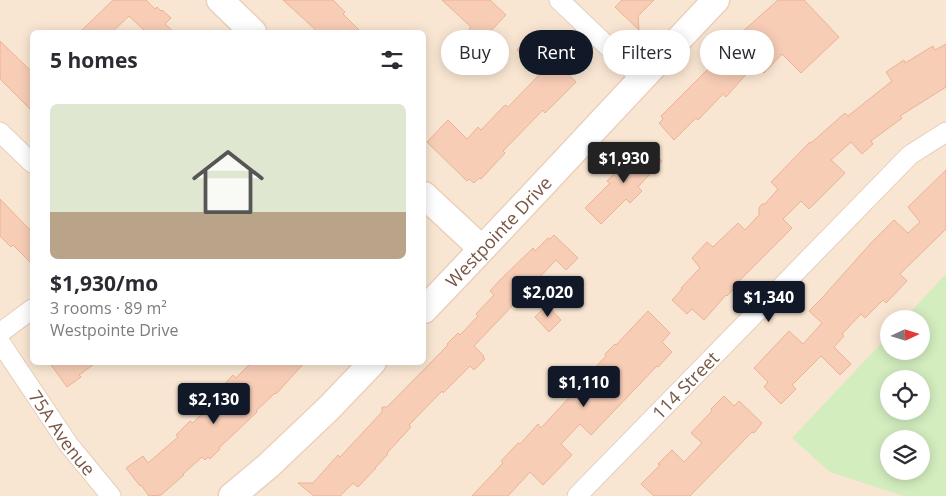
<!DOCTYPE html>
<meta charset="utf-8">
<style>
body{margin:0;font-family:"Open Sans",sans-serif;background:#f2f2f3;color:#2b2b33;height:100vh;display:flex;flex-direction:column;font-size:19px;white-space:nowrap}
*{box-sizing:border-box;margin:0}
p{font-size:16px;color:#7c7c81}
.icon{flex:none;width:28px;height:28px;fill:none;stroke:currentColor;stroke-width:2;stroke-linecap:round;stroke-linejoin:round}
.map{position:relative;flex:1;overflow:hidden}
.sheet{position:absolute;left:30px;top:30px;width:396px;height:335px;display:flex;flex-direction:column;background:#fff;border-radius:8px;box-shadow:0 2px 12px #0003}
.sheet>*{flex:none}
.banner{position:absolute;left:441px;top:30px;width:429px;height:45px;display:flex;gap:10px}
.needle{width:32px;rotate:86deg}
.tools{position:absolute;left:880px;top:310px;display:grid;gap:10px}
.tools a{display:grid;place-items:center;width:50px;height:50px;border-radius:50%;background:#fff;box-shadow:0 2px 12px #0003;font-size:25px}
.price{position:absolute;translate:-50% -42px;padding:0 11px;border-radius:5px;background:#111827;color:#fff;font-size:16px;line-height:32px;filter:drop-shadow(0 1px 2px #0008)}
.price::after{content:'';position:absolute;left:50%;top:30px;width:15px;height:11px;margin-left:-8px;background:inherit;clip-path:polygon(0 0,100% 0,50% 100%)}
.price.selected{background:#222;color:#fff}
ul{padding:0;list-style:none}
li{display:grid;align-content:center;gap:10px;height:265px;padding:0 20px}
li+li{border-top:1px solid #e1e1e2}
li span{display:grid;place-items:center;height:155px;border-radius:8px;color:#555}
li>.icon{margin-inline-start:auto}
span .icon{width:90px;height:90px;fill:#fffc;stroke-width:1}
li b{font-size:21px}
h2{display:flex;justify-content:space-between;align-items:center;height:60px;padding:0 20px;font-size:21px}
.tag{padding:0 18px;border-radius:22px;background:#fff;box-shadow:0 2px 12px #0003;font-size:18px;line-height:45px}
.tag.selected{background:#111827;color:#fff}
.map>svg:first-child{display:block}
.residential{fill:#f9e6d2;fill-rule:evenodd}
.green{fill:#d3edbf;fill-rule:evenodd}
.building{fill:#f7cdb6;stroke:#ebb295}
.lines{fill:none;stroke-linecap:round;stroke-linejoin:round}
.street-casing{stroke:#e4cebc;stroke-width:21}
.secondary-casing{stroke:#ebd0bc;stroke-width:29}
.street{stroke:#fff;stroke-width:19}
.secondary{stroke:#fff;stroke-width:26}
.labels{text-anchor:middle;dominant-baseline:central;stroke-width:4.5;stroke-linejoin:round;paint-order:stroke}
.street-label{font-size:18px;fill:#795645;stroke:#fff6ea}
</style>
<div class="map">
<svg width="946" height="496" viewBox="0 0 946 496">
<rect width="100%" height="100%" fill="#fef2e2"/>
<path class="residential" d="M0,0H946V496H0ZM32,32H424V362H32ZM889,319H921V351H889ZM889,379H921V411H889ZM889,439H921V471H889Z"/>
<path class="green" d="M946,274V496H903L830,472L792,438L889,335V351H921V319H904ZM889,379H921V411H889ZM889,439H921V471H889Z"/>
<path class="building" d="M113,0H146L155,9L157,7L161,11L162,10L171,18L165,24L174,32H146L129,16L112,32H80Z
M283,0H333L345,12L343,14L361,32H318Z
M442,0H490L506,15L481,41L469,29L471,27Z
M622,0H654L638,16L639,30L615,7Z
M778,0H804L839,37L801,73L782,54L764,73L755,64L726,97L723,94L698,120L696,118L674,140L659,123L663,119L661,116L715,62L741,33Z
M530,36L576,82L545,113L543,110L503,151L505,153L481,179L479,178L474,183L469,179L467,181L427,142L448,120L467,139L478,127L481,130L505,105L508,107L541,73L517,50Z
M0,41L32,72V111L0,79Z
M946,44V87L900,116L902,118L871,141L873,144L862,154L851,142L831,160L845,173L809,209L801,201L783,219L792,228L739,281L740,282L727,296L726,295L704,320L692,309L687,314L672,300L682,289L681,288L700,268L692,258L707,242L713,247L738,223L745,230L759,215V208L762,204H765L778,189L771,182L810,142L811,143L845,113L848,116L892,81L886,72L904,60L905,63L933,46L935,50Z
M644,143L662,161L638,187L642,191L630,203L626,199L601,224L585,208L610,183L607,181Z
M946,170V229L900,274L907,281L886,303L883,300L865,318L861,314L842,334L844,336L834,347L851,364L840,375L821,356L792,385L796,389L781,404L764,387L768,382L754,368L789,331L803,344L822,323L809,311L822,298L871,243L894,220L908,233L920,222L908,207Z
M0,199L32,232V264L13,245L11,247L0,236Z
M554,235L578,258L566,270L556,260L474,346L484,356L483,358L485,359L474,370L470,366L443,393L442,391L409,425L411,427L387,453L388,454L375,468H376L358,487L353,483L340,496H314L298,483H313L338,455L340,457L382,412V407H387L448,345L447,344L458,333L460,335L478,316L476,314L494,295L490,291L500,280L533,248L535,251L548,238L550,239Z
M547,305L561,320L549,332L535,317Z
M648,311L670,333L662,342L672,352L658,367L657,366L591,435L580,424L561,444L572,455L543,485L530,472L508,496H472L503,463L501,461L518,443L520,444L538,424L541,428L579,387L578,386L606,356L605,354L615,344L616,345Z
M49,362H97L79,375L81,377L67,387Z
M252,362H305L276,394L275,393L256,411L257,412L219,448L220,449L210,459L208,457L205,460L202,457L183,474L184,475L161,495L149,496L141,485L140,486L126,468L143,456L148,463L178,437L176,435L190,421L193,423L223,391L220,389L233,375L236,378Z
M724,396L734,406L739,401L762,423L754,433L752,432L690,496H654L641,484L660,465L658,464L672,450L684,462L702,443L691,433L712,411L711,409Z"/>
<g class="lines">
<defs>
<g id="street">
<path d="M559,0L641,78"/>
<path d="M0,132L32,163"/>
<path d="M0,333L32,309"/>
<path id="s1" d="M0,342L69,445L111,496"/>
<path id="s2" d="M577,496L910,155L946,132"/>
</g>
<g id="secondary">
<path d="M220,0L253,32"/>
<path d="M424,195L482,249"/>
<path id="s3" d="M424,310C522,208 618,103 716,0"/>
<path d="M232,496L268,466L329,408L373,362"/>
</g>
</defs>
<use href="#street" class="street-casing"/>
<use href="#secondary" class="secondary-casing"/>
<use href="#street" class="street"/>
<use href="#secondary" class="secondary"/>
</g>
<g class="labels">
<g class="street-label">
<text stroke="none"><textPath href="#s3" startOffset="108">Westpointe Drive</textPath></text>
<text stroke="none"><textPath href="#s2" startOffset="155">114 Street</textPath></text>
<text stroke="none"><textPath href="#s1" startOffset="110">75A Avenue</textPath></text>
</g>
</g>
</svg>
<div class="tools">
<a><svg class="needle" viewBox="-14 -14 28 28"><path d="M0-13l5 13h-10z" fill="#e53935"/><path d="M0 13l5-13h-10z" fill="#7c7c81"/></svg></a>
<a><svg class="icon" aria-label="locate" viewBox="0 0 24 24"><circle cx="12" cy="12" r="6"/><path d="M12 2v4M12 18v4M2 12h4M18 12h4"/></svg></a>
<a><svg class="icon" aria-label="layers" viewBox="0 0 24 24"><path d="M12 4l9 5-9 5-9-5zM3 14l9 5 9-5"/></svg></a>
</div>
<b class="price selected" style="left:624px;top:184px">$1,930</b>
<b class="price" style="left:548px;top:318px">$2,020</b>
<b class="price" style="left:769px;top:323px">$1,340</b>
<b class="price" style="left:584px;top:408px">$1,110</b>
<b class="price" style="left:214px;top:425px">$2,130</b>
<div class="banner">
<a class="tag">Buy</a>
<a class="tag selected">Rent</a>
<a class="tag">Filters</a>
<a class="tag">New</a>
</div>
<section class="sheet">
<h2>5 homes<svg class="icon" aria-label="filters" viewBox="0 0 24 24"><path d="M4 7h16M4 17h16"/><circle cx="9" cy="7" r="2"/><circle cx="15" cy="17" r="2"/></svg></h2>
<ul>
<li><span style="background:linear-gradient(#dfe7d0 70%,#b9a48a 0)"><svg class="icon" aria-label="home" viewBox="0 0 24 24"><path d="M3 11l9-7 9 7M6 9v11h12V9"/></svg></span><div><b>$1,930/mo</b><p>3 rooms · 89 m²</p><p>Westpointe Drive</p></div></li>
</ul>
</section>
</div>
